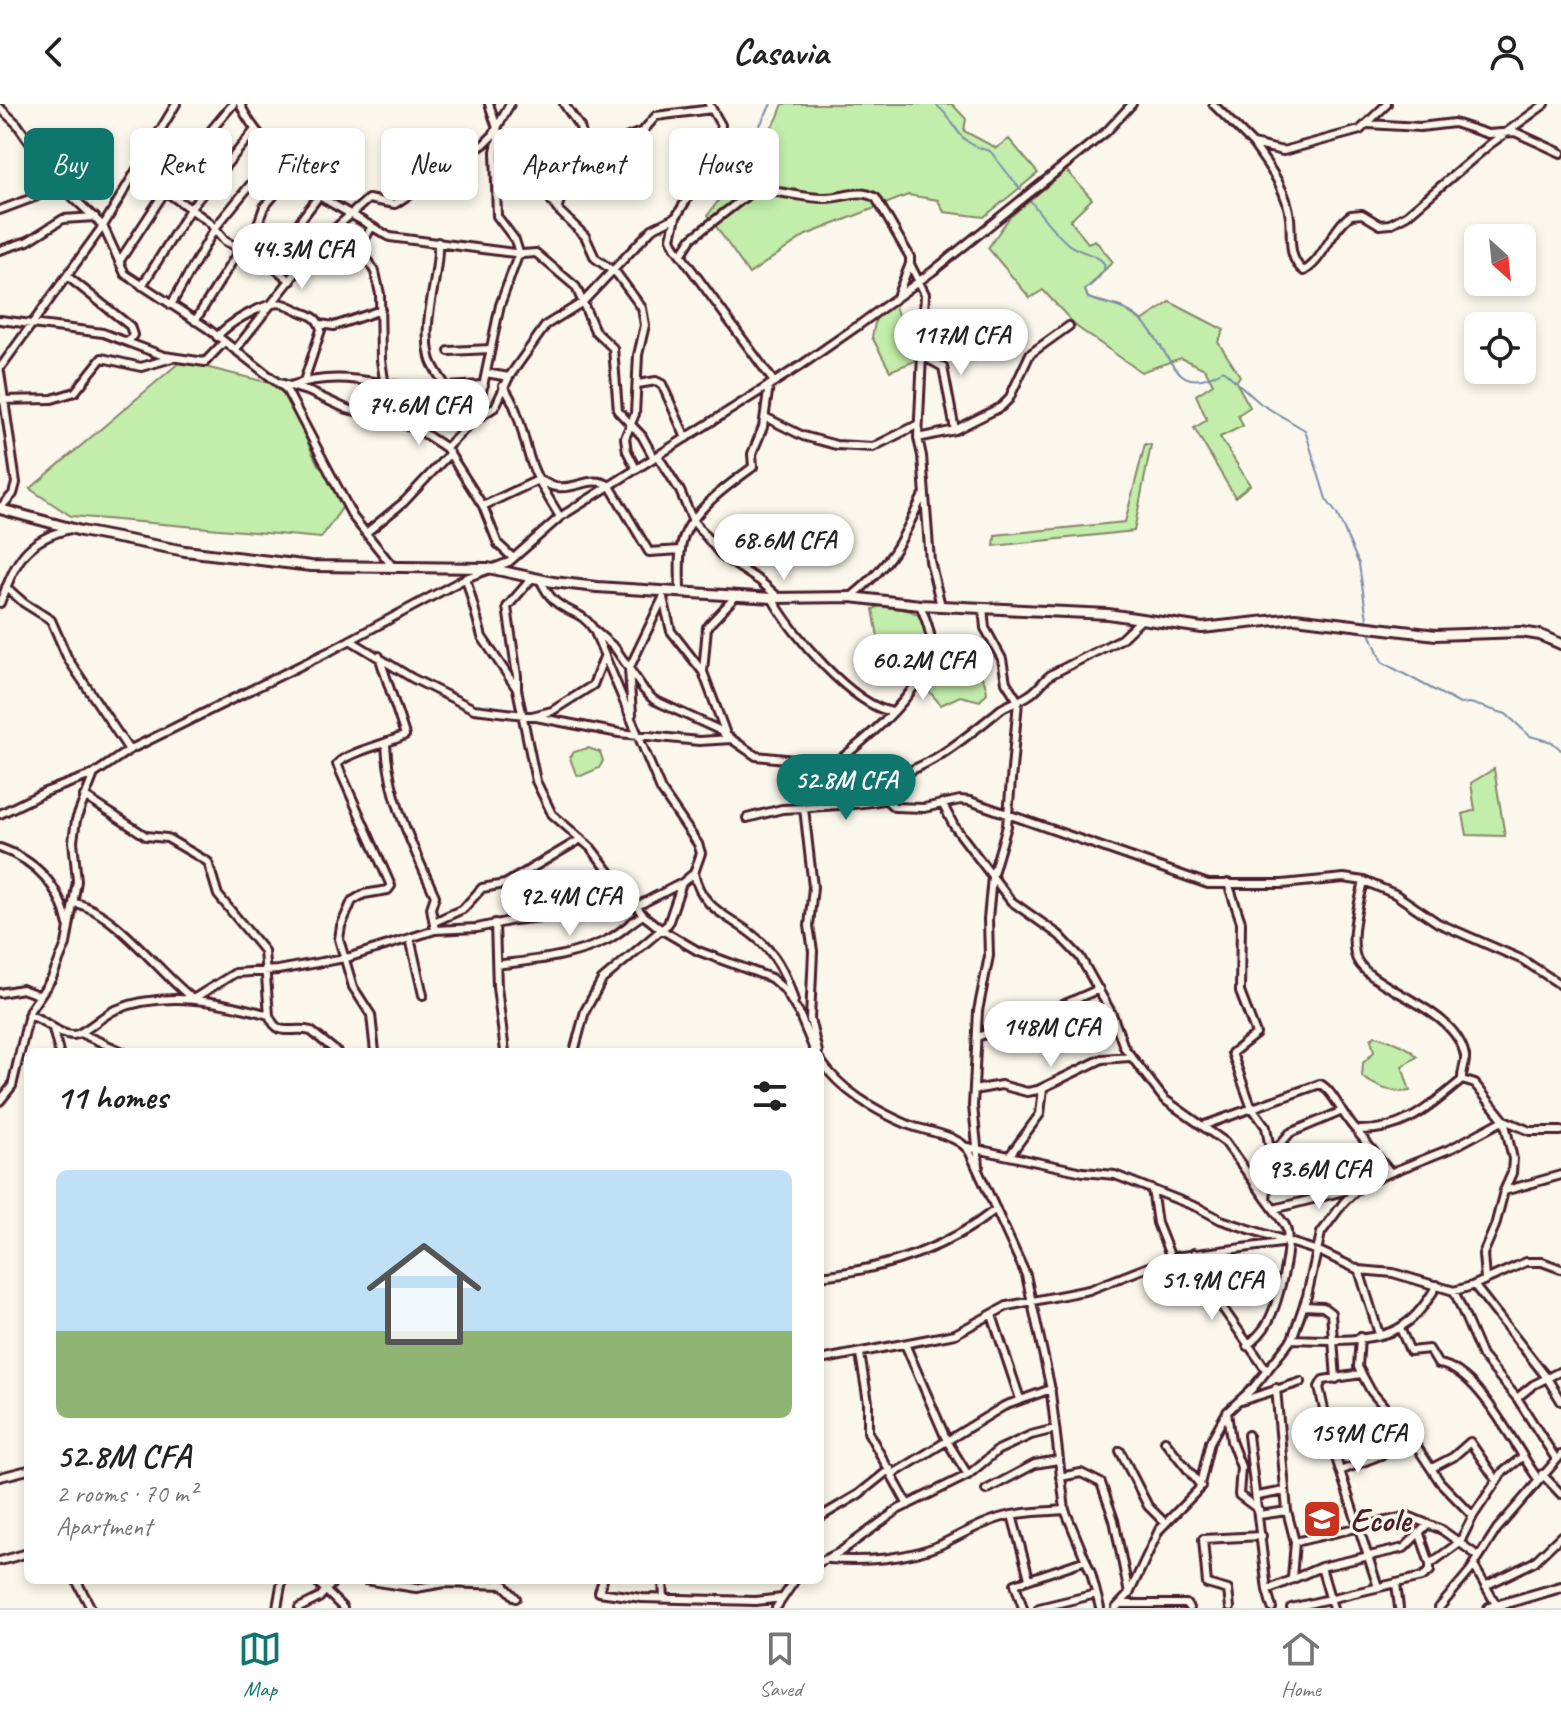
<!DOCTYPE html>
<meta charset="utf-8">
<style>
body{margin:0;font-family:Caveat,sans-serif;background:#f6f6f6;color:#222;height:100vh;display:flex;flex-direction:column;font-size:30px;white-space:nowrap}
*{box-sizing:border-box;margin:0}
p{font-size:26px;color:#767676}
.icon{flex:none;width:44px;height:44px;fill:none;stroke:currentColor;stroke-width:2;stroke-linecap:round;stroke-linejoin:round}
.map{position:relative;flex:1;overflow:hidden}
.drawer{position:absolute;left:24px;top:944px;width:800px;height:536px;display:flex;flex-direction:column;background:#fff;border-radius:12px;box-shadow:0 4px 12px #0003}
.drawer>*{flex:none}
.top-card{position:absolute;left:24px;top:24px;width:800px;height:72px;display:flex;gap:16px}
.needle{width:52px;rotate:153deg}
.buttons{position:absolute;left:1464px;top:120px;display:grid;gap:16px}
.buttons a{display:grid;place-items:center;width:72px;height:72px;border-radius:12px;background:#fff;box-shadow:0 4px 12px #0003;font-size:40px}
.price{position:absolute;translate:-50% -68px;padding:0 18px;border-radius:28px;background:#fff;color:#222;font-size:26px;line-height:52px;filter:drop-shadow(0 2px 4px #0008)}
.price::after{content:'';position:absolute;left:50%;top:48px;width:24px;height:18px;margin-left:-12px;background:inherit;clip-path:polygon(0 0,100% 0,50% 100%)}
.price.on{background:#0f766e;color:#fff}
ul{padding:0;list-style:none}
li{display:grid;align-content:center;gap:16px;height:424px;padding:0 32px}
li+li{border-top:2px solid #e0e0e0}
li span{display:grid;place-items:center;height:248px;border-radius:12px;color:#555}
li>.icon{margin-inline-start:auto}
span .icon{width:144px;height:144px;fill:#fffc;stroke-width:1}
li b{font-size:34px}
h2{display:flex;justify-content:space-between;align-items:center;height:96px;padding:0 32px;font-size:34px}
.pill{padding:0 28px;border-radius:12px;background:#fff;box-shadow:0 4px 12px #0003;font-size:28px;line-height:72px}
.pill.on{background:#0f766e;color:#fff}
header{display:flex;justify-content:space-between;align-items:center;height:104px;padding:0 32px;background:#fff;font-size:36px;font-weight:800}
.tabs{display:flex;justify-content:space-around;align-items:center;height:112px;border-top:2px solid #e0e0e0;background:#fff;font-size:22px;color:#767676}
.tabs a{display:grid;justify-items:center;gap:4px}
.tabs .on{color:#0f766e}
.map>svg:first-child{display:block}
.green{fill:#c2edaa;stroke:#86866a;stroke-width:2}
.lines{fill:none;stroke-linecap:round;stroke-linejoin:round}
.stream{stroke:#7c8da9;stroke-width:2}
.minor-casing{stroke:#4a1f2b;stroke-width:12}
.tertiary-casing{stroke:#4a1f2b;stroke-width:14}
.minor{stroke:#fbf7ec;stroke-width:6}
.tertiary{stroke:#fbf7ec;stroke-width:8}
.labels{text-anchor:middle;dominant-baseline:central;stroke-width:6;stroke-linejoin:round;paint-order:stroke}
.poi-label{font-size:34px;font-weight:bold;fill:#4a1f2b;stroke:#fbf7ec;text-anchor:start}
</style>
<header><svg class="icon" aria-label="back" viewBox="0 0 24 24"><path d="M15 5l-7 7 7 7"/></svg>Casavia<svg class="icon" aria-label="person" viewBox="0 0 24 24"><circle cx="12" cy="8" r="4"/><path d="M4 21q1-7 8-7t8 7"/></svg></header>
<div class="map">
<svg width="1561" height="1504" viewBox="0 0 1561 1504">
<rect width="100%" height="100%" fill="#fbf7ec"/>
<filter id="ink" filterUnits="userSpaceOnUse"><feTurbulence type="fractalNoise" baseFrequency=".0125" numOctaves="2"/><feDisplacementMap in="SourceGraphic" scale="16" xChannelSelector="R" yChannelSelector="G"/><feConvolveMatrix kernelMatrix="1 2 1 2 8 2 1 2 1" color-interpolation-filters="sRGB"/></filter>
<g filter="url(#ink)">
<path class="green" d="M783,0H952L966,15L964,27L996,44L1009,35L1038,69L984,113L944,108L938,96L908,91L806,131L749,170L708,111L777,15Z
M1066,66L1092,95L1070,116L1088,139L1095,136L1113,158C1102,167 1096,177 1085,186L1088,194L1121,203L1142,217L1170,198L1224,226L1218,238L1240,272L1236,278L1250,303L1238,311L1243,322L1220,333L1250,381L1235,393L1194,324L1207,316L1196,291L1213,280L1205,265L1181,254L1141,268L1077,223L1043,186L1030,194L988,144L1009,114Z
M894,200L915,257L890,267L872,233L876,214Z
M181,257L282,282L318,361L329,364L344,401L321,434L71,412L30,385Z
M1145,340L1151,341L1134,427L994,442L995,431L1125,418Z
M880,502C916,507 923,504 930,542L914,545L913,551L905,552L878,533L873,505Z
M945,548H962C972,558 986,574 987,589L980,597L960,592L941,601C930,588 921,581 924,564L942,555Z
M588,644L600,648L603,657L599,664L581,672L576,670L570,654L574,648Z
M1494,665L1505,732L1467,731L1463,710L1475,706L1471,679Z
M1375,932C1390,937 1407,940 1417,953L1402,962L1410,987C1392,990 1377,983 1362,973L1363,959L1374,948L1371,935Z"/>
<g class="lines">
<path class="stream" d="M935,0C962,21 951,37 990,47L1021,86
M724,82L746,48L771,0
M1030,96C1041,111 1053,127 1068,140C1085,154 1130,151 1085,186L1088,194C1107,201 1126,202 1141,216C1171,243 1172,298 1223,266L1261,300L1305,326L1326,395L1337,410L1359,460L1367,515
M1370,529L1382,558L1460,600L1470,599L1506,610L1530,632L1552,638L1561,646"/>
<defs>
<path id="minor" d="M240,0C252,26 273,47 296,63C305,70 316,74 321,84L319,92L390,133L522,150L536,149L576,183L595,227L613,244L618,307L642,332L654,354
M1213,0L1253,40L1283,47L1360,26L1387,0
M0,4L17,20L58,79L103,122L125,170L207,224L286,285L353,413L393,463
M1368,20L1420,23L1454,19L1488,30L1515,28L1561,49
M499,30L513,39L557,105L585,132L595,154L617,170L642,204L645,221L638,251L635,310L625,334L627,347L636,365
M1253,40C1269,63 1287,85 1290,114C1292,132 1287,155 1304,167C1324,156 1331,125 1351,111L1362,110L1380,121L1390,120L1407,111L1489,41L1545,0
M591,69L613,39L643,27L656,12L712,5
M165,87L209,118L225,137L268,159L291,177
M557,105L563,88L585,78L591,69L580,23L564,0
M0,106L35,93L58,79
M676,113L671,134L675,143L774,278
M371,124L360,143L375,168L380,190L381,256L386,289L380,312
M438,138C440,174 421,215 430,253C432,263 440,272 445,281
M0,146L28,137L63,115L95,113
M681,151L692,134L750,89C775,83 801,95 826,94C844,94 859,84 876,94L910,153V160L925,190L918,334L922,352L930,457L941,502
M119,158L183,60L233,0
M268,159L319,92
M67,172L130,222L133,231L129,237
M142,182L190,105L254,27
M898,190L910,160
M171,201L215,124L255,75L268,77L279,86
M0,216L103,229L164,252L205,258L224,238
M195,217L240,145L255,128L264,103L297,64
M320,220L334,222L381,206
M217,233C228,219 256,204 273,200C284,197 294,205 304,209C314,212 319,216 321,226L304,277
M235,246L321,137L368,95L395,100L484,40L493,31L510,0
M449,247L491,245
M921,251L943,263L955,326
M0,264L103,122L176,0
M0,268L16,379L13,390L0,404
M486,269L509,273
M280,279L310,288L347,305L396,317L422,328L446,344L483,402L498,440L513,454
M638,280L656,277L662,280L686,334
M290,282C340,266 372,280 421,284C441,285 463,281 484,281
M503,282C521,307 522,334 532,361C539,380 550,396 560,413
M0,296L52,295L75,288L102,254L141,263L172,254
M765,313L803,332L836,341L873,343L917,321
M476,316L500,201L519,149L515,136L497,112L495,47L499,30L489,0
M918,334L955,326L1001,303L1009,295L1030,250L1069,222
M446,344L472,318L495,303L509,273L546,221L583,198L652,125L676,113L692,87L720,28L721,21L709,0
M658,352L680,387L693,417L723,453L760,477L779,494
M483,402L538,376C545,377 550,383 557,383C577,386 591,370 610,382L649,448L681,446
M366,429L404,398L450,349
M466,474L482,533L517,585L536,677L552,710L591,744L643,811L662,826L698,847L771,874L784,885L798,908
M540,475C557,514 578,500 594,526L661,686L698,740L701,749L694,769C702,811 740,814 765,842C779,856 789,878 794,897
M6,483L24,499L51,516L68,555L129,646
M680,486C680,469 678,451 683,435C692,406 731,379 753,363L752,350L763,323L769,281
M851,493C891,461 901,439 922,393
M663,494L671,527L703,568L726,630
M772,494C791,529 852,601 892,608
M0,499C16,458 24,436 70,425
M594,526L615,544L644,586L654,596L717,625L756,652L834,660L863,675L894,703L924,704L960,696L970,697L1208,780H1282L1344,774L1364,777L1395,790L1438,819L1523,856L1561,881
M350,536L412,574L474,605L532,612L552,607L593,581L604,553
M703,568L707,523L736,492
M517,585V572L507,503L533,473
M632,610L629,565L663,494
M536,613L619,629L699,637L732,635
M386,641C389,695 413,743 435,792L431,804L435,826
M834,660C868,634 931,583 931,537C930,524 925,513 920,501
M865,678C922,672 959,639 1001,605C1010,599 1021,597 1029,591C1038,586 1043,576 1052,570L1121,535L1142,515
M84,692L146,732L167,734L208,758L218,791L264,847L269,911C278,935 292,922 311,927L337,948
M942,699L954,722L1011,797L1059,831L1080,853L1112,910L1124,943L1164,995L1225,1038L1285,1121C1294,1139 1278,1199 1268,1218C1263,1228 1255,1235 1247,1242
M804,704C831,700 856,702 883,696
M0,710L45,688L94,670L129,646L330,547L466,474L509,458L560,413L800,262L859,221L933,167L1107,27L1132,0
M747,714L782,705L804,704L813,783L809,822L813,847L810,915L818,948
M0,744C37,757 60,783 68,821
M1364,777C1359,800 1350,827 1355,850C1361,884 1455,900 1465,952C1466,960 1461,968 1462,976L1475,980L1504,1016L1513,1055L1512,1069L1504,1087
M1228,779L1241,818L1240,888L1256,930L1232,949L1251,1002L1266,1023L1271,1051L1266,1095
M75,799C116,808 159,869 193,895L235,869L278,866L350,853L435,826L477,824L514,816L637,802L682,779
M434,818L463,805L482,784L505,780L581,735
M495,819L497,883L505,948
M410,834L423,891
M497,861C534,856 573,853 607,836C620,830 630,818 643,811
M0,889L22,885L38,891
M798,907L815,948
M28,911C45,914 56,931 73,931C85,930 101,912 115,906C165,886 219,897 269,911
M53,925L59,948
M80,929L123,948
M977,933L1040,911L1099,885
M375,948L371,911L353,883L339,835L341,822L352,797L364,790L388,786L391,782L337,660C347,648 388,640 405,631L379,552
M574,948L585,907L602,876L668,820L682,779L694,769
M820,956C841,987 874,1006 909,1021C927,1028 961,1031 970,1049L1026,1171L1050,1281L1065,1406L1091,1469L1100,1504
M974,986L1001,981L1027,988L1038,986L1102,955L1130,953
M0,997L12,982L30,906L52,874L66,840L77,777L73,737L76,716L94,670
M1202,1022L1320,980C1333,986 1343,1013 1356,1026C1403,1028 1428,1004 1462,976
M1356,1026L1390,1068
M967,1043L1083,1068L1115,1071L1199,1104L1221,1116L1321,1148L1359,1166L1393,1169L1454,1187L1472,1182L1526,1158H1542L1561,1165
M1010,1051L1040,1010L1043,984
M1271,1051L1290,1029L1340,1008
M979,1062L973,1002L978,907L989,852L988,815L992,773L1007,722L1018,597L1006,578L1002,555L985,524L983,503
M1152,1085L1157,1119L1171,1154
M1274,1105L1359,1083
M1194,1149L1205,1179L1267,1267
M1359,1166L1379,1230
M820,1172C885,1165 945,1146 996,1105
M1485,1175L1483,1150L1495,1122L1504,1087L1561,1071
M1474,1181L1547,1274L1561,1297
M1454,1187L1482,1252L1517,1294L1556,1355
M1304,1202L1323,1203L1331,1209L1336,1275
M992,1211L1020,1295
M1400,1224L1410,1247L1429,1245L1438,1260C1478,1264 1515,1344 1538,1375
M1292,1235C1323,1236 1380,1240 1405,1220C1419,1211 1429,1195 1437,1181
M905,1240L947,1337L968,1371
M860,1250L868,1298V1328L908,1401
M820,1256L955,1230L1007,1202L1089,1186L1174,1153L1281,1139
M1361,1270L1323,1276L1319,1283L1332,1342L1378,1483
M1276,1284L1287,1407
M1517,1294L1533,1281L1561,1267
M1241,1297L1301,1278
M1227,1308L1231,1337L1241,1363L1239,1391L1259,1406
M1248,1331L1267,1486L1272,1504
M1165,1337L1201,1382
M1120,1347L1148,1402L1165,1419
M1432,1364L1453,1353L1470,1338L1497,1377
M1340,1367L1386,1349L1411,1334
M893,1370L1004,1302L1051,1285
M1542,1370L1561,1390
M0,1373L28,1366
M1060,1373L1081,1369L1101,1379L1114,1416L1129,1490
M986,1386L1035,1360L1058,1356
M1257,1392L1285,1387
M1012,1411L1029,1474
M1259,1411L1287,1407L1295,1438L1292,1474
M1473,1412L1502,1369L1522,1353
M820,1413L859,1390L890,1365
M1420,1430L1430,1460
M1295,1438L1408,1412L1442,1426L1478,1452
M829,1455C864,1458 907,1455 940,1441C961,1431 980,1419 1003,1413C1024,1407 1044,1408 1065,1406
M0,1457L28,1449
M820,1458L840,1448L899,1405L968,1371L998,1346L1031,1331L1055,1325
M1474,1462L1497,1502
M1321,1463L1333,1504
M76,1476L91,1504
M315,1476L343,1504
M365,1476L416,1484L445,1479L505,1481
M499,1476L516,1494
M603,1476L599,1488L642,1494L756,1497L782,1494
M663,1476L664,1495
M1396,1479L1399,1504
M1485,1482L1534,1458L1561,1432
M1267,1486L1321,1463L1404,1444L1427,1421
M1120,1500H1186L1189,1504
M277,1504L282,1476
M299,1504L319,1494L335,1476
M776,1504L795,1476
M1023,1504L1015,1480L1086,1456
M1039,1504L1096,1490
M1116,1504L1129,1490L1159,1426L1199,1385L1210,1338L1227,1308L1253,1284L1292,1235L1307,1192L1321,1129L1344,1098L1361,1082L1382,1072L1452,1044L1504,1016L1530,1027H1561
M1230,1504L1228,1486L1207,1480L1203,1435L1262,1432
M1291,1504L1422,1473L1430,1467V1460L1460,1438L1473,1412L1440,1378L1411,1334L1371,1287L1358,1263L1360,1233
M1439,1504L1470,1467L1497,1425L1561,1351"/>
<path id="tertiary" d="M0,405L81,427L185,447L311,462L488,464L553,478L597,483L772,494L851,493L920,501L1108,510L1202,524L1295,514L1436,531L1521,528L1540,531L1561,540
M1489,1504L1561,1483"/>
</defs>
<use href="#minor" class="minor-casing"/>
<use href="#tertiary" class="tertiary-casing"/>
<use href="#minor" class="minor"/>
<use href="#tertiary" class="tertiary"/>
</g>
</g>
<defs>
<symbol id="school-square" viewBox="-11 -11 22 22"><rect x="-9" y="-9" width="18" height="18" rx="4" fill="#c8321e" stroke="#fbf7ec"/><path d="M0-5L7-2L0 1L-7-2ZM-4 1L0 2.5L4 1V4Q0 6-4 4Z" fill="#fff"/></symbol>
</defs>
<g fill-rule="evenodd">
<use href="#school-square" x="1300" y="1393" width="44" height="44"/>
</g>
<g class="labels">
<g class="poi-label">
<text x="1350" y="1415">Ecole</text>
</g>
</g>
</svg>
<div class="buttons">
<a><svg class="needle" viewBox="-14 -14 28 28"><path d="M0-13l5 13h-10z" fill="#e53935"/><path d="M0 13l5-13h-10z" fill="#767676"/></svg></a>
<a><svg class="icon" aria-label="locate" viewBox="0 0 24 24"><circle cx="12" cy="12" r="6"/><path d="M12 2v4M12 18v4M2 12h4M18 12h4"/></svg></a>
</div>
<b class="price" style="left:302px;top:187px">44.3M CFA</b>
<b class="price" style="left:961px;top:273px">117M CFA</b>
<b class="price" style="left:419px;top:343px">74.6M CFA</b>
<b class="price" style="left:784px;top:478px">68.6M CFA</b>
<b class="price" style="left:923px;top:598px">60.2M CFA</b>
<b class="price on" style="left:846px;top:718px">52.8M CFA</b>
<b class="price" style="left:570px;top:834px">92.4M CFA</b>
<b class="price" style="left:1051px;top:965px">148M CFA</b>
<b class="price" style="left:1319px;top:1107px">93.6M CFA</b>
<b class="price" style="left:1212px;top:1218px">51.9M CFA</b>
<b class="price" style="left:1358px;top:1371px">159M CFA</b>
<div class="top-card">
<a class="pill on">Buy</a>
<a class="pill">Rent</a>
<a class="pill">Filters</a>
<a class="pill">New</a>
<a class="pill">Apartment</a>
<a class="pill">House</a>
</div>
<section class="drawer">
<h2>11 homes<svg class="icon" aria-label="filters" viewBox="0 0 24 24"><path d="M4 7h16M4 17h16"/><circle cx="9" cy="7" r="2"/><circle cx="15" cy="17" r="2"/></svg></h2>
<ul>
<li><span style="background:linear-gradient(#bfe0f5 65%,#8fb573 0)"><svg class="icon" aria-label="home" viewBox="0 0 24 24"><path d="M3 11l9-7 9 7M6 9v11h12V9"/></svg></span><div><b>52.8M CFA</b><p>2 rooms · 70 m²</p><p>Apartment</p></div></li>
</ul>
</section>
</div>
<nav class="tabs">
<a class="on"><svg class="icon" aria-label="map" viewBox="0 0 24 24"><path d="M3 6l6-2 6 2 6-2v14l-6 2-6-2-6 2zM9 4v14M15 6v14"/></svg>Map</a>
<a><svg class="icon" aria-label="saved" viewBox="0 0 24 24"><path d="M7 4h10v16l-5-4-5 4z"/></svg>Saved</a>
<a><svg class="icon" aria-label="home" viewBox="0 0 24 24"><path d="M3 11l9-7 9 7M6 9v11h12V9"/></svg>Home</a>
</nav>
